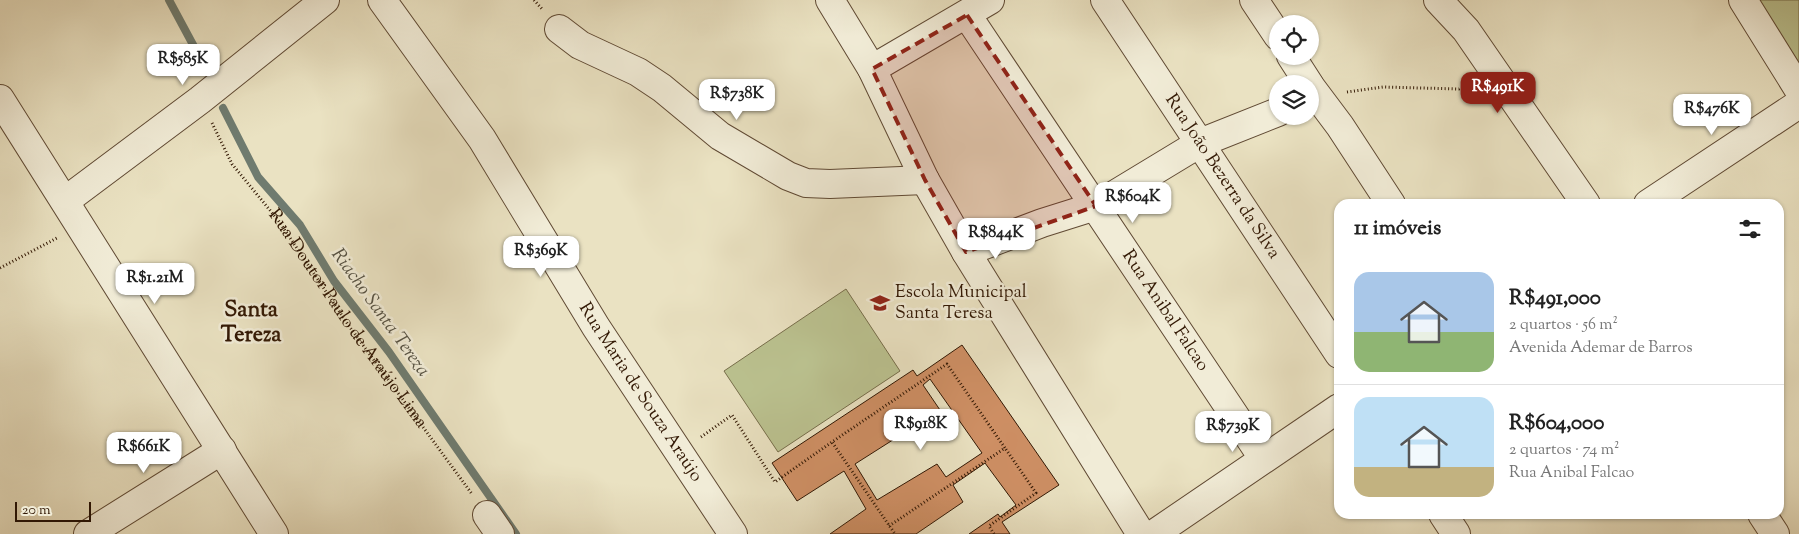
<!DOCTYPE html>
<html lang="pt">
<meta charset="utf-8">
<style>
body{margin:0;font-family:"Sorts Mill Goudy",serif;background:#f2f2f2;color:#222;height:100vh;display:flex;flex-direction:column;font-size:19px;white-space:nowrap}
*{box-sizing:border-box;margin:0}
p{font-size:16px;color:#767676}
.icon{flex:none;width:28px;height:28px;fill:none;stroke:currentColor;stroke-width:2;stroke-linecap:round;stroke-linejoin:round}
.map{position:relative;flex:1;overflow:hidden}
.panel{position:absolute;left:1334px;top:199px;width:450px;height:320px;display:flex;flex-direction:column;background:#fff;border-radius:15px;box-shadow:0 1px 4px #0004}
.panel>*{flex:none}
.fabs{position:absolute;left:1269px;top:15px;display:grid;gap:10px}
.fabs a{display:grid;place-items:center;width:50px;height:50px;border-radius:50%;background:#fff;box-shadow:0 1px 4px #0004;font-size:25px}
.scale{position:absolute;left:15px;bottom:12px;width:76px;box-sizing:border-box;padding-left:5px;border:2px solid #321804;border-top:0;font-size:14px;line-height:18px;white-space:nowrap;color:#321804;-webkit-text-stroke:4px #f1ecd7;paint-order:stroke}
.price{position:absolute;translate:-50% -42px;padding:0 11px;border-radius:10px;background:#fff;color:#222;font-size:16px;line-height:32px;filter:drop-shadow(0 1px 2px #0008)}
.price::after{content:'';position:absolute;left:50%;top:30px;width:15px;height:11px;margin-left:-8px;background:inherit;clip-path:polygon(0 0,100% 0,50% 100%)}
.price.on{background:#8f2418;color:#fff}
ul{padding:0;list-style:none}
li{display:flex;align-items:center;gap:15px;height:125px;padding:0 20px}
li+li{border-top:1px solid #e0e0e0}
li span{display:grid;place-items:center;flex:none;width:140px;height:100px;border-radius:15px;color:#555}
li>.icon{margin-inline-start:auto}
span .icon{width:60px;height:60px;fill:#fffc;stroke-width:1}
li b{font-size:21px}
h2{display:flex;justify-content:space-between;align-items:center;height:60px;padding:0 20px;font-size:21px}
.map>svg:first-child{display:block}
.green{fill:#bbc290;stroke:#766d4a}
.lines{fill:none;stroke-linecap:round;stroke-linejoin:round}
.stream{stroke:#6f7b6f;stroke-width:8}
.building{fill:#ce8f64;stroke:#321804;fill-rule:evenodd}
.minor-casing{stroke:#604a34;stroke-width:30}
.path{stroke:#321804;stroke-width:3;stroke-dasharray:1 2.5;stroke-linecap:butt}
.minor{stroke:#f1ecd7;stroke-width:28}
.marked{fill:#8f2418;fill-opacity:0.2;stroke:#8f2418;stroke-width:4;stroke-dasharray:10 6;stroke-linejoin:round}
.labels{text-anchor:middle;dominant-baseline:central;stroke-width:5;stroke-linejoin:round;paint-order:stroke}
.street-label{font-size:18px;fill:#321804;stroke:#f1ecd7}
.poi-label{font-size:18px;fill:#321804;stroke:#f1ecd7;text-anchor:start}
.water-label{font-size:19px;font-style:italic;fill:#565243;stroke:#f1ecd7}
.district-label{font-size:22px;font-weight:bold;fill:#321804;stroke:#f1ecd7}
</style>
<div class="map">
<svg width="1799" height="534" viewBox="0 0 1799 534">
<rect width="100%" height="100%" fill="#eae2c2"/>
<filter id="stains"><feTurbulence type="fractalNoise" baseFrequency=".004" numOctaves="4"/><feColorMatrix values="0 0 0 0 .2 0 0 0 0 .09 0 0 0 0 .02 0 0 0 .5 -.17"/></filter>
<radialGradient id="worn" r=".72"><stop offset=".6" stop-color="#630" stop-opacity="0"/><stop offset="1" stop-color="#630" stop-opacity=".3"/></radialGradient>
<path class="green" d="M1743,0H1799V90Z
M846,289L900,371L778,452L724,371Z"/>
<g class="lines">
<path class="stream" d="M169,0L205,67
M223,108L258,177L300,225L334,281L389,352L516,534"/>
</g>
<path class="building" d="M962,345L1059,485L1002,522L1010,534H969L998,514L1000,517L1016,505L985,463L953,485L963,502L916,534H830L866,509L844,471L797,501L772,463L913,370L917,376ZM930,379L982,453L946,477L937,464L877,500L855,464L940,410L923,385Z"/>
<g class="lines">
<defs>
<g id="minor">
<path id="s2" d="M382,0L482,139L596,327L733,534"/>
<path d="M830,0L872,69L925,180L966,252L1141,534"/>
<path id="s3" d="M1105,0L1339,354"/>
<path d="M1254,0L1278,36"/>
<path d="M1438,0L1466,30L1586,204"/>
<path d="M1743,0L1799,90"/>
<path id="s4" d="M967,15L1263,458"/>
<path d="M559,29L580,45L638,72L662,88L720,136L788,176L806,183L830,184L925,180"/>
<path d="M1291,56L1309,84"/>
<path d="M872,69L990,0"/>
<path d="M1310,86L1340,126L1391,204"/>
<path d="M0,99L274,534"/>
<path d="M65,201L200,100L325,0"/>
<path d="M1648,204L1799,104"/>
<path d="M966,252L1042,223L1096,206L1200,143L1278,112"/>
<path d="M1443,514L1456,534"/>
<path d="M1762,514L1775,534"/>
<path d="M487,515L500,534"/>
<path d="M88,534L222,450"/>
<path d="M1154,534L1339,408"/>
</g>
</defs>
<use href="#minor" class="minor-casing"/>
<g class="path">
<path d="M534,0L542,9"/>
<path d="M1347,92L1383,87L1459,89L1471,83"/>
<path id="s1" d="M212,123L232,164L278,220L349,326L472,494"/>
<path d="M0,268L57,238"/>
<path d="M701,437L732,415L775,482L832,442"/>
<path d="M889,526L1005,448L947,364L832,442L895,534"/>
<path d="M994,534L989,526L1036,493L1005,448"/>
</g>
<use href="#minor" class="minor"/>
</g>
<path class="marked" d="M967,15L1096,206L966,252L925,180L872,69Z"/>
<defs>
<symbol id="school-bare" viewBox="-9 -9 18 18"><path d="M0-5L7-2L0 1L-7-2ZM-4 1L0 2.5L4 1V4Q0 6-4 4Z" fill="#8f2418" stroke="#f1ecd7" stroke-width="2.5" paint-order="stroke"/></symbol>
</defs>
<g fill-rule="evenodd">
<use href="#school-bare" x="866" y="289" width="28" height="28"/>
</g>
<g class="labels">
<g class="street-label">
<text stroke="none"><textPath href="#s3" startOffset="212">Rua João Bezerra da Silva</textPath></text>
<text stroke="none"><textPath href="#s4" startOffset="356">Rua Anibal Falcao</textPath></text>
<text stroke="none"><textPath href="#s1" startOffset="239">Rua Doutor Paulo de Araújo Lima</textPath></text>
<text stroke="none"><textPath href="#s2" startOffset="470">Rua Maria de Souza Araújo</textPath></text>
</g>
<g class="poi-label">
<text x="895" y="293">Escola Municipal<tspan x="895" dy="21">Santa Teresa</tspan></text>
</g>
<g class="water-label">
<text transform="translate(380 313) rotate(54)">Riacho Santa Tereza</text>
</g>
<g class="district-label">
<text x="251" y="311">Santa<tspan x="251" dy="25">Tereza</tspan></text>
</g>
</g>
<rect width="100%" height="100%" filter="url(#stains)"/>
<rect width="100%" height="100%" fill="url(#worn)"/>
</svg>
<div class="fabs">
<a><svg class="icon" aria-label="locate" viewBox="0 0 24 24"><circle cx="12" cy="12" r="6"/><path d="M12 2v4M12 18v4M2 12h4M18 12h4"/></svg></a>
<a><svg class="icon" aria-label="layers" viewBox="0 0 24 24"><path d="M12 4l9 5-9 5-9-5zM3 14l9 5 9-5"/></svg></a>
</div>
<div class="scale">20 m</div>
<b class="price" style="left:183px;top:86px">R$585K</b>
<b class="price on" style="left:1498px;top:114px">R$491K</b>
<b class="price" style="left:737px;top:121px">R$738K</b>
<b class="price" style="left:1712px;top:136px">R$476K</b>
<b class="price" style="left:1133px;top:224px">R$604K</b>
<b class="price" style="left:996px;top:260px">R$844K</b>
<b class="price" style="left:541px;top:278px">R$369K</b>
<b class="price" style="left:155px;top:305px">R$1.21M</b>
<b class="price" style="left:921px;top:451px">R$918K</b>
<b class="price" style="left:1233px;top:453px">R$739K</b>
<b class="price" style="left:144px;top:474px">R$661K</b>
<section class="panel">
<h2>11 imóveis<svg class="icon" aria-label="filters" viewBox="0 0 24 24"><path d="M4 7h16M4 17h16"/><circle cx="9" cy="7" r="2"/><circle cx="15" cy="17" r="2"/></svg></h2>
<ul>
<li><span style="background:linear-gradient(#a9c7e8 60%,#8fb573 0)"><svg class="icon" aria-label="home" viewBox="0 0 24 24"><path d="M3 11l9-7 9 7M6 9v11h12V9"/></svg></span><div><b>R$491,000</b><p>2 quartos · 56 m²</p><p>Avenida Ademar de Barros</p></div></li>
<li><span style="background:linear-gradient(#bfe0f5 70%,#c2b280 0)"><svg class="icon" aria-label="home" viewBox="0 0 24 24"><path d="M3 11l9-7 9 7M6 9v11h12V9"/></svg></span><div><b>R$604,000</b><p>2 quartos · 74 m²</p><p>Rua Anibal Falcao</p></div></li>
</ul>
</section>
</div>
